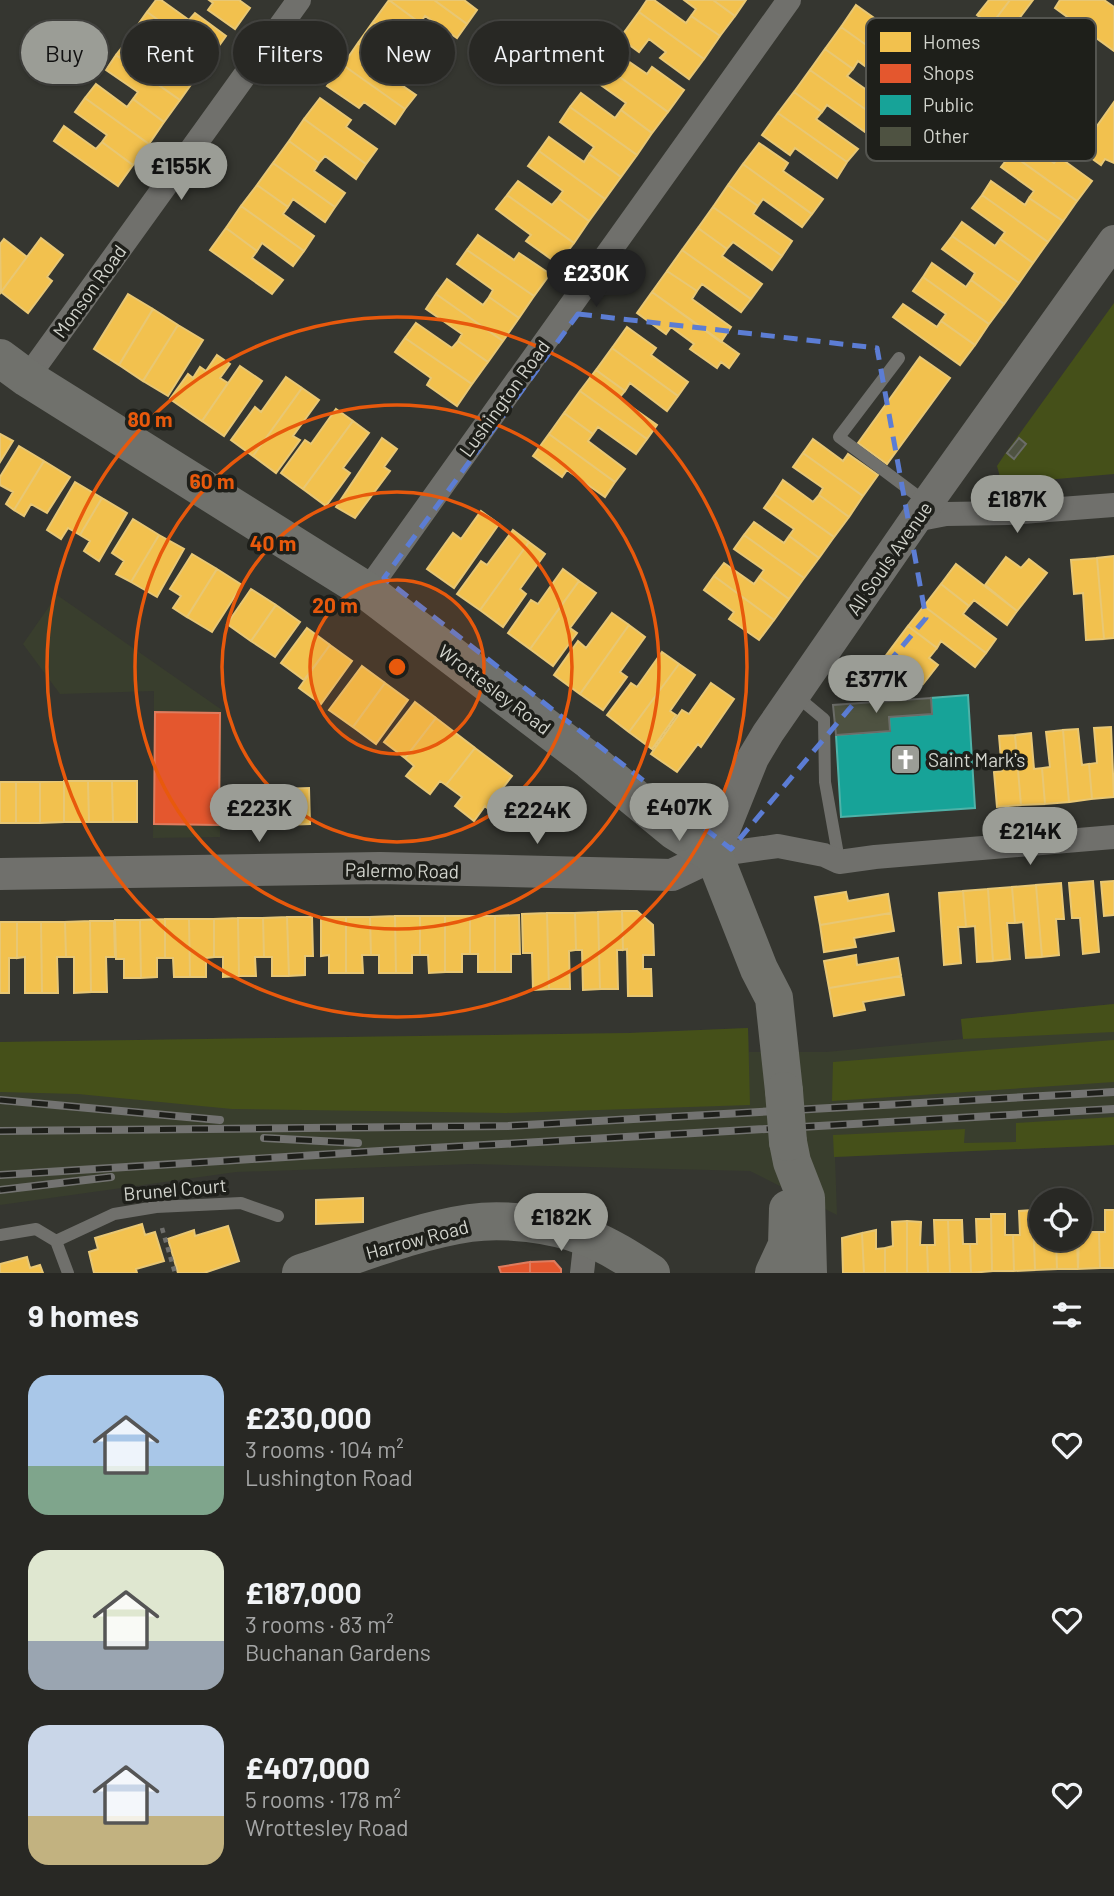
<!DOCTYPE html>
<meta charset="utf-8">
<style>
body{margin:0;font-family:Barlow,sans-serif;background:#30302c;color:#f1f3f6;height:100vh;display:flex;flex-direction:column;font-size:26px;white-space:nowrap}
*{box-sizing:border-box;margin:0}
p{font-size:23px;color:#a5a6a6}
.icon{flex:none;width:38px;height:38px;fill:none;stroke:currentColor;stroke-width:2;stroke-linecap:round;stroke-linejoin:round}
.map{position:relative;height:1273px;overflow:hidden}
.panel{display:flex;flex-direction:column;background:#282824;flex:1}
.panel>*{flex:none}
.banner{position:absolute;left:21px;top:21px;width:700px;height:63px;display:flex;gap:14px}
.buttons{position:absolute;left:1029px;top:1188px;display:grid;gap:14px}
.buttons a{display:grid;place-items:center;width:63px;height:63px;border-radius:50%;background:#282824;box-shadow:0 2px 5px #0004,0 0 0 2px #444441;font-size:35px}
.price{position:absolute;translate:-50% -60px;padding:0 16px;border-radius:24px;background:#9b9d96;color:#111;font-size:23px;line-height:46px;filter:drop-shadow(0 2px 4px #0008)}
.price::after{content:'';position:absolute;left:50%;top:42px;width:21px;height:16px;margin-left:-10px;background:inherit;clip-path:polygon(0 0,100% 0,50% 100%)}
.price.selected{background:#222;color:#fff}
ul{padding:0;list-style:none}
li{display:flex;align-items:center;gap:21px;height:175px;padding:0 28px}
li span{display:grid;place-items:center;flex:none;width:196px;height:140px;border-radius:21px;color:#555}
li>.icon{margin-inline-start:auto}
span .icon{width:84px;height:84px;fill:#fffc;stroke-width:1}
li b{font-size:30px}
h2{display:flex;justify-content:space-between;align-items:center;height:84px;padding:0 28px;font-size:30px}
.pill{padding:0 24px;border-radius:32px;background:#282824;box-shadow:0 2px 5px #0004,0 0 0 2px #444441;font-size:24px;line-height:63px}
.pill.selected{background:#9b9d96;color:#111}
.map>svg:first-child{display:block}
.built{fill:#393e2d}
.green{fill:#455019}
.homes{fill:#f2c14e;stroke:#e8c774;stroke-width:2}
.shops{fill:#e4572e;stroke:#df7c5e;stroke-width:2}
.public{fill:#17a398;stroke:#4fb2a8;stroke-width:2}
.building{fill:#4e5241;stroke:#6b6c68;stroke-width:2}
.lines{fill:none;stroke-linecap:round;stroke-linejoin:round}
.path{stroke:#6f6f6c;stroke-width:4.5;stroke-dasharray:5 5;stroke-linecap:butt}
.service{stroke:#70706c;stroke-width:12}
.minor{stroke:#70706c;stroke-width:24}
.tertiary{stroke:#70706c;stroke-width:32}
.primary{stroke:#70716c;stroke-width:38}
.rail-casing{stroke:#737371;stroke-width:8}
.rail{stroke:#1e1f1a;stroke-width:5;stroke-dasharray:16;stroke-linecap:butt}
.primary-bridge{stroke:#70716c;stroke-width:38}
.marked{fill:none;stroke:#5c7dd4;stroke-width:5;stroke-dasharray:14 9;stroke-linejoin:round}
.ring{fill:none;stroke:#e8590c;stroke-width:3.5}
.labels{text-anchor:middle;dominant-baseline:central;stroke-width:7;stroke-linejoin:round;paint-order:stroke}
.street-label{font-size:19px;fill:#d2d4cd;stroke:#1e1f1a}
.poi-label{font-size:19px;fill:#d2d4cd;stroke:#1e1f1a;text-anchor:start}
.key{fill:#1e1f1a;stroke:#545550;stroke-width:2}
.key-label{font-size:19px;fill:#d2d4cd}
.centre{fill:#e8590c;stroke:#1e1f1a;stroke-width:3.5}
.ring-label{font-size:21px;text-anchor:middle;font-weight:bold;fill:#e8590c;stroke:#1e1f1a;stroke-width:7;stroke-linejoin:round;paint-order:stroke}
</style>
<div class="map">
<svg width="1114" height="1273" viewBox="0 0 1114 1273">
<rect width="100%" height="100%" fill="#353630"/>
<path class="built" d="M57,595L222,710L220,837L153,838L154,691L60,694L23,644Z
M1114,1004V1145L835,1157L837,1215L750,1171L472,1164L236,1172L0,1205V1042L629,1033L748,1028L749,1052H826L963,1039L961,1019Z"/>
<path class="green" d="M1114,303V474L1022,482L1000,477L997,466L1005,454Z
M1114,1004V1032L963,1039L961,1019Z
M748,1028L750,1105L506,1113L232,1109L78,1094L0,1092V1042L629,1033Z
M1114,1040V1082L832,1101L833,1062Z
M1114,1117V1145L834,1157L833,1135L965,1129L964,1143L1016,1142V1123Z"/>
<path class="homes" d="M156,0H161L189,20L195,13L226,36L211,57L147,12Z
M209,0H239L250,8L235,29L208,10L213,3Z
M389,0H434L467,24L457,38L425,16L420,23Z
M389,0L420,23L415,30L446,52L436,67L373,22Z
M434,0H464L477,10L467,24Z
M647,0H654L686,23L691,16L720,36L704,59L639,12Z
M684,0H713L735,16L720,36L691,16L696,9Z
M713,0H746L735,16Z
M989,0H1010L991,25L977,15Z
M1010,0H1033L1006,36L991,25Z
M1060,0H1104L1114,7V51L1055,8Z
M856,5L884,25L879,33L920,62L910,76L841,27Z
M147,12L211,57L195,79L164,56L169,49L137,26Z
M639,12L704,59L689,79L660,58L666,52L649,39L639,52L620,38Z
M373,22L436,67L426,81L394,59L390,66L358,43Z
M841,27L910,76L899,91L858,61L853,69L825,49Z
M127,41L158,64L164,56L195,79L180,100L116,55Z
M358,43L390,66L384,73L416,95L405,109L343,65Z
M825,49L853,69L847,76L889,106L879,119L810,70Z
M612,50L647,74L652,67L684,90L668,112L602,64Z
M116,55L180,100L164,122L133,99L138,92L106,70Z
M602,64L668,112L652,133L621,110L626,103L591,78Z
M343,65L405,109L395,124L364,102L359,108L327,86Z
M810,70L879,119L868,134L827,105L822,112L794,92Z
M96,84L127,107L133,99L164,122L149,144L85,98Z
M794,92L822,112L816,119L858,149L847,162L778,113Z
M581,93L615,118L621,110L652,133L637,155L570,107Z
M85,98L149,144L133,165L102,142L107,135L75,112Z
M320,98L351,120L346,127L377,149L366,164L304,119Z
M1114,102V163L1105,159L1101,165L1080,150Z
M570,107L637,155L621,177L589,154L594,147L560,122Z
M778,113L847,162L837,178L795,148L790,155L762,135Z
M304,119L366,164L356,179L325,156L319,163L289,141Z
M64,126L96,149L102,142L133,165L118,186L54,141Z
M549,137L584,162L589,154L621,177L605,199L539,151Z
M1021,140L1054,163L1059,157L1092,181L1077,201L1011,154Z
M289,141L319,163L314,171L345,193L335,207L273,163Z
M759,143L788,163L783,171L823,199L812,214L743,164Z
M539,151L605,199L589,221L558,198L563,191L528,166Z
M1011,154L1077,201L1063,221L1029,198L1034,191L1001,167Z
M273,163L335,207L325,222L293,199L288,207L257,185Z
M743,164L812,214L802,227L763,199L758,206L728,185Z
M518,181L552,205L558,198L589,221L574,243L507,195Z
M991,181L1025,205L1029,198L1063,221L1048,242L982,195Z
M257,185L288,207L283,214L314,236L304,251L241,206Z
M728,185L758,206L753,214L792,241L782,256L713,207Z
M507,195L574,243L558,264L526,241L531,235L496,209Z
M982,195L1048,242L1033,263L1000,239L1005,232L972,208Z
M241,206L304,251L293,266L262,243L257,251L226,228Z
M713,207L782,256L772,270L733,242L727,249L698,228Z
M962,222L995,246L1000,239L1033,263L1019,283L952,236Z
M226,228L257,251L252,258L283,280L272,294L210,250Z
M698,228L727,249L722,256L762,284L751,299L682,250Z
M478,235L514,260L519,253L550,274L534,296L467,250Z
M952,236L1019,283L1004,304L971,280L975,273L942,249Z
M41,238L63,255L47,277L52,281L28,313L1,292Z
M4,239L27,257L1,292L0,244Z
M467,250L534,296L519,318L489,297L493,290L457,264Z
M682,250L751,299L741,312L702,284L697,291L667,271Z
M932,263L966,287L971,280L1004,304L989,324L923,277Z
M667,271L697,291L692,299L731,327L721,342L652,292Z
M923,277L989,324L975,345L941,321L946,314L913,291Z
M447,279L483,305L489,297L519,318L503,341L436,294Z
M652,292L739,354L729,368L721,362L717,368L690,349L694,344L671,327L666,334L637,313Z
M128,294L153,309L119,365L94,349Z
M436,294L503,341L488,362L458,341L462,334L426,309Z
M903,304L937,327L941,321L975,345L960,365L893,317Z
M153,309L178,325L143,381L119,365Z
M416,323L452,348L458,341L488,362L472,384L405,338Z
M178,325L203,340L168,396L143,381Z
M627,327L656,348L651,355L688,382L678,396L612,348Z
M405,338L472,384L457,406L427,385L431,378L395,352Z
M612,348L678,396L667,411L630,383L625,391L596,370Z
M217,355L230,364L220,378L228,383L202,421L170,399L188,374L193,378L200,367L206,371Z
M920,357L950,378L887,464L858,443Z
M240,366L262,381L224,436L202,421Z
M596,370L625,391L619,398L657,425L647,439L580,391Z
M286,377L302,388L253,456L231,440L255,407L261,412Z
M302,388L319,400L293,436L300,440L276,473L253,456Z
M580,391L647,439L636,454L598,427L593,434L564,413Z
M336,409L353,421L303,489L281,473L305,440L311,444Z
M564,413L593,434L588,441L625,469L615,482L549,434Z
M353,421L369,433L343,468L350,473L326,506L303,489Z
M0,434L13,441L0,462Z
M549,434L615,482L605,497L567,470L562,477L533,456Z
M382,438L397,449L384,467L390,471L355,518L336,507Z
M813,439L843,461L848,454L878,475L863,496L803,453Z
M19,446L44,461L14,510L6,504L13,492L0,485V477Z
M803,453L863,496L849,517L819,495L823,488L793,467Z
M44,461L70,477L47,513L31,504L24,516L14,510Z
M783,480L813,502L819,495L849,517L834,537L774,494Z
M75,482L102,498L80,535L68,528L61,539L47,530Z
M774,494L834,537L819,558L789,536L794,529L764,508Z
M102,498L127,513L99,561L84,551L90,541L80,535Z
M481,511L499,524L454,588L427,569L453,533L461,539Z
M133,519L159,535L131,582L116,574L124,561L112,553Z
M754,522L784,543L789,536L819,558L804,578L744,535Z
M513,530L529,542L480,610L457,594L481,561L487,565Z
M159,535L184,549L157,597L131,582Z
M744,535L804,578L789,599L759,577L764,570L734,549Z
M529,542L545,554L520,589L526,594L503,627L480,610Z
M192,554L217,569L187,617L173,608L181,596L170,589Z
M1114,556V638L1104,639L1097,558Z
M1006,557L1021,568L1029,559L1047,573L1017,611L985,585Z
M1097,558L1104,639L1086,640L1083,593L1074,594L1071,560Z
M724,563L754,584L759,577L789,599L774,620L714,576Z
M956,564L1017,611L1007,625L974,600L969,606L941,584Z
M217,569L242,585L212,632L187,617Z
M563,569L579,581L530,649L508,633L531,600L538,604Z
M714,576L774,620L759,640L729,619L734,612L704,590Z
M579,581L596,593L570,628L577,633L553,666L530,649Z
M941,584L969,606L963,614L996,639L986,653L924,606Z
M251,589L276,605L251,641L227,624Z
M276,605L300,622L275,657L251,641Z
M924,606L986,653L975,667L941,641L937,648L908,626Z
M612,613L629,625L580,694L554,675L578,641L586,648Z
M629,625L645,637L620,672L627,677L603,710L580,694Z
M908,626L937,648L929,658L938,665L923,684L914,676L909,683L881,662Z
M307,628L330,645L304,680L281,663Z
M330,645L352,661L321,704L299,688Z
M662,652L679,664L629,732L607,715L631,683L637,687Z
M679,664L695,675L670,711L676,715L652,749L629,732Z
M362,666L385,683L353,727L329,710Z
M385,683L408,700L376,744L353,727Z
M711,683L734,699L701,747L698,744L677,772L651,754L682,710L689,714Z
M415,702L436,718L405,758L384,742Z
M436,718L475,748L446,785L440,781L430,794L406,776L414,766L405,758Z
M1111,727L1114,797L1092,799L1089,764L1097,763L1094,728Z
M1078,729L1082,765L1089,764L1092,799L1069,802L1063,730Z
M1063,730L1069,802L1045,804L1042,768L1050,767L1046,732Z
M1031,733L1034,769L1042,768L1045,804L1021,805L1015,735Z
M1015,735L1021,805L997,807L994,772L1002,771L999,736Z
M475,748L512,776L495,798L505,805L496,816L485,806L474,821L455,806L462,797L446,785Z
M64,781H88L89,822H64Z
M64,781V822L40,823V782Z
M88,781H112L113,822H89Z
M112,781H137V822H113Z
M0,782H16V823H0Z
M16,782H40V823H16Z
M309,788L310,824L283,825L282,789Z
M255,789H282L283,825L256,826Z
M255,789L256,826H229L228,790Z
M1093,881L1099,952L1083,954L1080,918H1072L1069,883Z
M1114,881V915L1104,916L1101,882Z
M1061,883L1064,919H1056L1059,955L1042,957L1036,885Z
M1036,885L1042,957L1026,958L1023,922L1015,923L1012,887Z
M1012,887L1015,923H1007L1010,959L993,961L988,889Z
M988,889L993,961L977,962L975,926L966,927L963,891Z
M963,891L966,927H958L961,963L944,965L939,893Z
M846,892L848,901L888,894L891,913L820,925L815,897Z
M622,911H637L653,925L654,955H643V969H651L652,996H628L627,949L623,950Z
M622,911L623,950H617L618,989H600L598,912Z
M598,912L600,989L583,990L582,950H576L575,913Z
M547,913H575L576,950L569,951L570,989H549Z
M547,913L549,989L533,990L532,953H523L522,914Z
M891,913L894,931L854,938L856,947L824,952L820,925Z
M519,915L520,954H511V972H495V916Z
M395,916H420V955H412V973H396Z
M395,916L396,973H379V955H371L370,917Z
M420,916H445V972L429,973L428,955H420Z
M445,916H470V954H462V972H445Z
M470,916H495V972H478V954H470Z
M287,917H312L313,956H305V975L289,976Z
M287,917L289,976H272V957H264L263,918Z
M321,917H346V973H329V955L321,956Z
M346,917H370L371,955H362L363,973H346Z
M238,918H263L264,957H255L256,976H239Z
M238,918L239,976L223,977V957H214V919Z
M165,919H189L190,977H174L173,958H165Z
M165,919V958H157V977L141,978L140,920Z
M189,919H214V957L206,958V977H190Z
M115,920H140L141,978H124V959H116Z
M90,921H114L115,957H106L107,992H91Z
M90,921L91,992L74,993V957H66L65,922Z
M0,922H17V958H9V993H0Z
M17,922H41L42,993H25V957L17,958Z
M41,922H65L66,957H57L58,993H42Z
M856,955L857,965L898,958L901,976L829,988L824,961Z
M901,976L904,995L863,1002L865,1010L834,1016L829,988Z
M363,1198V1222L316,1224V1200Z
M1080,1207H1090L1091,1232H1099L1100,1268L1078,1269Z
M1033,1210H1041V1239H1056L1057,1269L1035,1270Z
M1033,1210L1035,1270L1014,1271L1013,1235H1020L1019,1211Z
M1105,1210H1114V1268H1100L1099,1232H1105Z
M991,1214H1005V1235H1013L1014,1271H992Z
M976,1219H991L992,1271L971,1273L970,1244H977Z
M934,1220H948L950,1273H928L927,1245H935Z
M948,1220H962L963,1244H970L971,1273H950Z
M907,1221L921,1222L920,1245H927L928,1273H907Z
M907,1221V1273H885V1248L893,1246L892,1222Z
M142,1224L145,1235L155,1232L164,1261L136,1269L137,1273H94L89,1252L98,1249L95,1238Z
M228,1226L239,1261L204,1273H178L168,1239L194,1230L195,1236Z
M876,1230V1249L885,1248V1273H864L862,1233Z
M862,1233L864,1273H843L842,1238Z
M1056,1239H1077L1078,1269H1057Z
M27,1257L30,1268L40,1265L43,1273H0V1264Z"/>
<path class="shops" d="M155,712L220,713L219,825L154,824Z
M554,1261L561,1269V1273H530V1262Z
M530,1262V1273H501L499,1267Z"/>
<path class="public" d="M968,695L975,808L841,817L836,735L890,731L889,717L932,714L931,698Z"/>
<path class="building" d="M1019,438L1026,444L1014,459L1007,453Z
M931,698L932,714L889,717L890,731L836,735L833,705Z"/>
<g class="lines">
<path class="path" d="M162,1228L175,1273"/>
<path class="service" d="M899,358L839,437L927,503
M793,697L806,704L824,719L825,782L839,860
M0,1235L36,1229L56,1241L114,1214L156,1207L241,1203L278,1216
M56,1241L68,1273"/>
<path class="minor" d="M27,378L299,0
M915,520L946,514L1008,513L1114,505
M367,591L789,0
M714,855L778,846L824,855L839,862L875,857L1114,837
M582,1273L586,1237"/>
<path class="tertiary" d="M0,874L380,868L672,875L714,855L753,758L768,733L915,520L1114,241"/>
<path class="primary" d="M0,358L27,378L367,591L590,761L675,831L714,855L759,969L774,998L784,1091
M788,1142L792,1162L806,1198L808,1273
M301,1273C354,1256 415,1231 470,1223C504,1218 553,1224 586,1237C608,1245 631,1260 651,1273
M774,1273L787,1245L788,1209"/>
<defs>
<path id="rail" d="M0,1100L220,1120
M0,1131L508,1126L1114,1092
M264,1138L358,1143
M0,1175L380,1151L1114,1109
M0,1190L111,1177"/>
</defs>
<use href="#rail" class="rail-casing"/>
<use href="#rail" class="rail"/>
<path class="primary-bridge" d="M784,1091L788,1142"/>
</g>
<path class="marked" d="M578,314L877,348L926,618L731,849L384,578Z"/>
<circle cx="397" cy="667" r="87" fill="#e8590c" fill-opacity=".12"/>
<g class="ring">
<circle cx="397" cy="667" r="87"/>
<circle cx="397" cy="667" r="175"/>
<circle cx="397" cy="667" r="262"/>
<circle cx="397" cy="667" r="350"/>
</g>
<defs>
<symbol id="church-square" viewBox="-11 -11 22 22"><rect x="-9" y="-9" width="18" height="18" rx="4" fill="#9b9d96" stroke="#1e1f1a"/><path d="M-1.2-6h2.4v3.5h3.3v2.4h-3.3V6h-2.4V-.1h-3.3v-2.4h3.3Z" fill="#fff"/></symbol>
</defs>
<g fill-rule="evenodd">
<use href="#church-square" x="888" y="742" width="35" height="35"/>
</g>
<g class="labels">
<g class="street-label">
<text transform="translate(89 291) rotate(-54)">Monson Road</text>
<text transform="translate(504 398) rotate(-54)">Lushington Road</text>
<text transform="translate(889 558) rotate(-55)">All Souls Avenue</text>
<text transform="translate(495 689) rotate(37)">Wrottesley Road</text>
<text transform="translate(402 870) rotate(1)">Palermo Road</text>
<text transform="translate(175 1189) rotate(-5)">Brunel Court</text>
<text transform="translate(417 1239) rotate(-15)">Harrow Road</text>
</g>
<g class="poi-label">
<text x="928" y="759">Saint Mark's</text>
</g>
</g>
<rect x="866" y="18" width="230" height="143" rx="10" class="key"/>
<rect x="880" y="32" width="31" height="20" fill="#f2c14e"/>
<rect x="880" y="64" width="31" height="19" fill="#e4572e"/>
<rect x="880" y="95" width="31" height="20" fill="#17a398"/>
<rect x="880" y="127" width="31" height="19" fill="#4e5241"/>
<g class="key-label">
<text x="923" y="49">Homes</text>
<text x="923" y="80">Shops</text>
<text x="923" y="112">Public</text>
<text x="923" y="143">Other</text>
</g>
<circle cx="397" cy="667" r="10" class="centre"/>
<g class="ring-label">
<text x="150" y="427">80 m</text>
<text x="212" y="489">60 m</text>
<text x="273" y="551">40 m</text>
<text x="335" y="613">20 m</text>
</g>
</svg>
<div class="buttons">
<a><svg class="icon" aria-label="locate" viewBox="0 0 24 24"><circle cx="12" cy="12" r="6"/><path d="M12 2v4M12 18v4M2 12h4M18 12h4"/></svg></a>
</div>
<b class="price" style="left:181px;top:202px">£155K</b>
<b class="price selected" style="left:596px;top:309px">£230K</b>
<b class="price" style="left:1017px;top:535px">£187K</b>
<b class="price" style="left:876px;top:715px">£377K</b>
<b class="price" style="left:679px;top:843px">£407K</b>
<b class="price" style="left:259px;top:844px">£223K</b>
<b class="price" style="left:537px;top:846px">£224K</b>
<b class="price" style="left:1030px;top:867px">£214K</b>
<b class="price" style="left:561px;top:1253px">£182K</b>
<div class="banner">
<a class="pill selected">Buy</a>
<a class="pill">Rent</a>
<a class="pill">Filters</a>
<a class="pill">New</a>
<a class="pill">Apartment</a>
</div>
</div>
<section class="panel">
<h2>9 homes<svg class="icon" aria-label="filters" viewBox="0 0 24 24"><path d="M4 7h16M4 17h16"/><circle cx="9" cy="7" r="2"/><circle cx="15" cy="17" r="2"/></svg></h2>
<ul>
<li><span style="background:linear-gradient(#a9c7e8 65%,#7fa58c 0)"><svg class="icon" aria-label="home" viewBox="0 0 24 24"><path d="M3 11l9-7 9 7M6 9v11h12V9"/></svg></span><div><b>£230,000</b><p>3 rooms · 104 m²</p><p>Lushington Road</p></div><svg class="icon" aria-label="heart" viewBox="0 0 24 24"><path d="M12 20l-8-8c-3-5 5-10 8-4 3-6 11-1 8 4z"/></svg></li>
<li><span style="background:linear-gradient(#dfe7d0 65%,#9aa5b1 0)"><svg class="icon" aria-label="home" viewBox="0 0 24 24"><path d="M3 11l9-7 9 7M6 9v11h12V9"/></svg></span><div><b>£187,000</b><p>3 rooms · 83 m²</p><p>Buchanan Gardens</p></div><svg class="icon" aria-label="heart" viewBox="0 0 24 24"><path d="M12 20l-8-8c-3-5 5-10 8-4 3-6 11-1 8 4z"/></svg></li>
<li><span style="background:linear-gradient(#c9d6e8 65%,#c2b280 0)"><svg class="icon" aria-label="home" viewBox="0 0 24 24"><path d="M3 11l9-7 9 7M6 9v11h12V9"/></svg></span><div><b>£407,000</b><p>5 rooms · 178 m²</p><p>Wrottesley Road</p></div><svg class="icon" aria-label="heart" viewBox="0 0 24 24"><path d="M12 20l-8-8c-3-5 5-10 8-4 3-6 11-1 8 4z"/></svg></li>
</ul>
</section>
